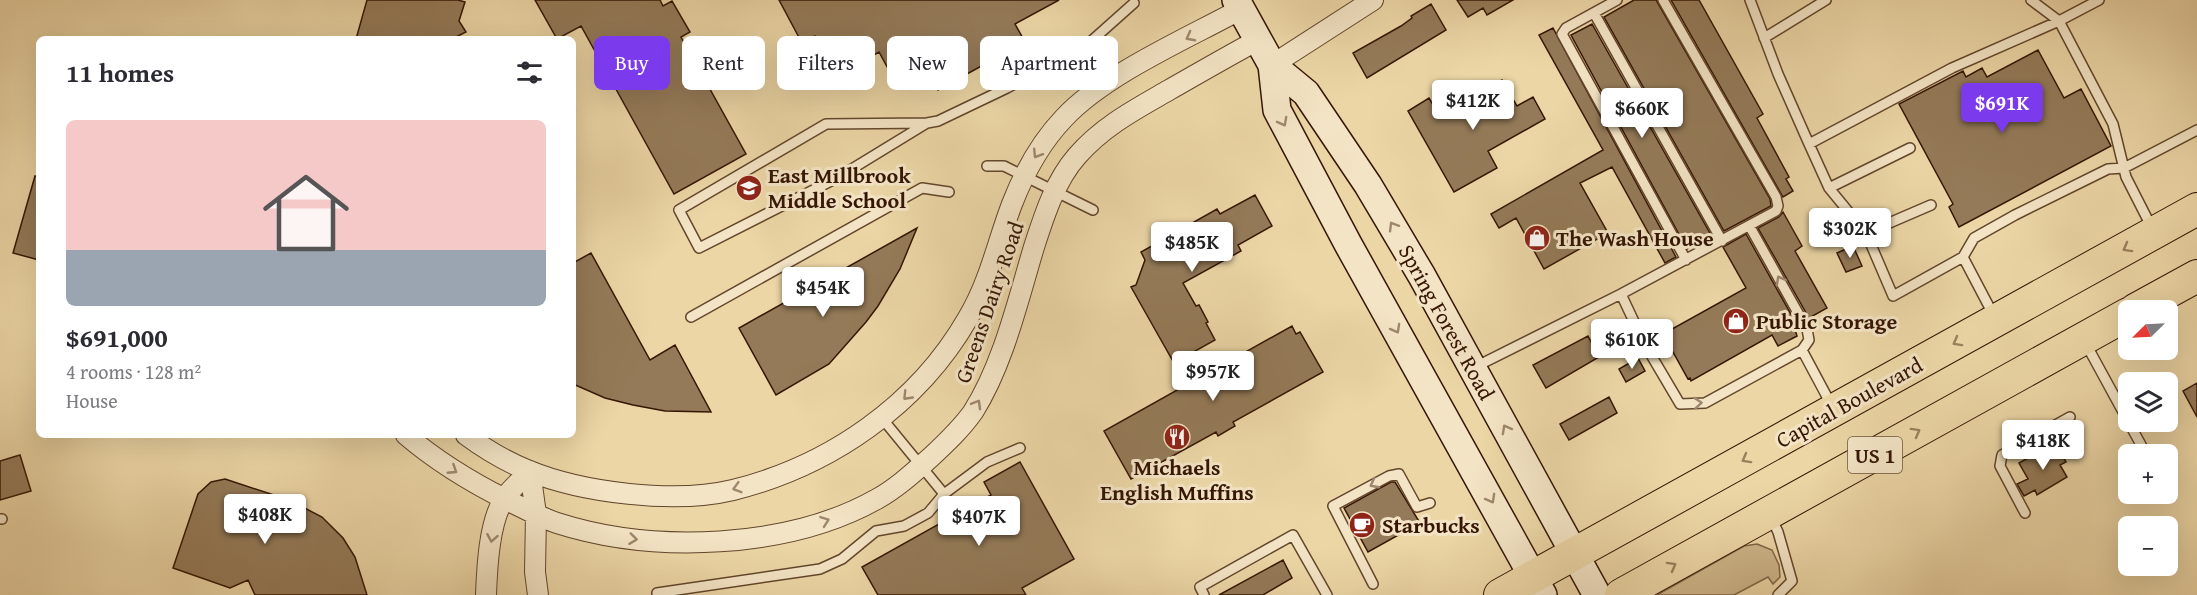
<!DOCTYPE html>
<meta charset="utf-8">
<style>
body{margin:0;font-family:"Gentium Book Plus",serif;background:#f7f7f7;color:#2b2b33;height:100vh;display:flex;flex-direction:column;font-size:22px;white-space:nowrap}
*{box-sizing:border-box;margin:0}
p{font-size:20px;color:#7c7c81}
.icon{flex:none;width:33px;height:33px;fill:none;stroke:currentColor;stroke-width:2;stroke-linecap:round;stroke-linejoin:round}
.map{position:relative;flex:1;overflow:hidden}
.drawer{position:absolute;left:36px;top:36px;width:540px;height:402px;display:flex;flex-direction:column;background:#fff;border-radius:9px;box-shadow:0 6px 24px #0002}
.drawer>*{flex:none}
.guide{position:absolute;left:594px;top:36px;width:570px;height:54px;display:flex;gap:12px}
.needle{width:39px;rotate:246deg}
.tools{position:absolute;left:2118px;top:300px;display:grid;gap:12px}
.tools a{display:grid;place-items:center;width:60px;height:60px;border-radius:9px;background:#fff;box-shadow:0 6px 24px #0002;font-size:30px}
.price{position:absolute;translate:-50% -51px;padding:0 14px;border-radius:6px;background:#fff;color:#222;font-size:20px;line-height:39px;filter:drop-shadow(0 2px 3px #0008)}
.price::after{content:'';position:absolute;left:50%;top:36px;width:18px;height:14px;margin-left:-9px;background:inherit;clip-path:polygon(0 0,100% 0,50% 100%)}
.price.current{background:#7c3aed;color:#fff}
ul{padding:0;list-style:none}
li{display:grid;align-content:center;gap:12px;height:318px;padding:0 30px}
li span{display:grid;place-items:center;height:186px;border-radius:9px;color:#555}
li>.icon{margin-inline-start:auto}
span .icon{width:108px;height:108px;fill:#fffc;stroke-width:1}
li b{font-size:26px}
h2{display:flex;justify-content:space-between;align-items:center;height:72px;padding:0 30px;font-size:26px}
.tag{padding:0 21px;border-radius:9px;background:#fff;box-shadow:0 6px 24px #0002;font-size:21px;line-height:54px}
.tag.current{background:#7c3aed;color:#fff}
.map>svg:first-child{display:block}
.green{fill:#cdb58a;stroke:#816647;stroke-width:1.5}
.building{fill:#947a58;stroke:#351604;stroke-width:1.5}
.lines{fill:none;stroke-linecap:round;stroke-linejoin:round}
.service-casing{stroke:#63462c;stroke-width:12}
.minor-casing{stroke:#63462c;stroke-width:22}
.secondary-casing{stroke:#351604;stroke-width:30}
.trunk-casing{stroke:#351604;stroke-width:34}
.service{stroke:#f3e4c5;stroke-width:9}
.minor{stroke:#f3e4c5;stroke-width:20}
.secondary{stroke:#f3e4c5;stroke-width:27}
.trunk{stroke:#ecd6a6;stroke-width:32}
.oneway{stroke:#9e876e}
.oneway2{stroke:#9a805d}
.labels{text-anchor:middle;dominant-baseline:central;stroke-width:6;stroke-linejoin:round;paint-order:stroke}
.shield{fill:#f3e4c5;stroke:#6e543e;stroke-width:1.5}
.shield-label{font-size:21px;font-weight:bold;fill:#351604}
.poi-label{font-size:22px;font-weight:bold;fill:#351604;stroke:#f3e4c5;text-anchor:start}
.street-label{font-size:22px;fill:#351604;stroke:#f3e4c5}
</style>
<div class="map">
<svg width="2197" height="595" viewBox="0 0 2197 595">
<rect width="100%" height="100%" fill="#ecd6a6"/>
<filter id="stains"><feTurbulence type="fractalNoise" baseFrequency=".00333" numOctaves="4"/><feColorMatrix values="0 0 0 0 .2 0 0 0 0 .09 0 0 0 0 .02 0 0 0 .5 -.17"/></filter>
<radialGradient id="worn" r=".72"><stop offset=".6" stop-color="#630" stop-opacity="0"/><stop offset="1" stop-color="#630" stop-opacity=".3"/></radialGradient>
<path class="green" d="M1757,544L1772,550L1779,565L1780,577L1773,584L1768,577L1734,595H1657L1744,546Z"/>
<path class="building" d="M367,0H458L465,2L459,21L466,32L452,39H356Z
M535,0H660L663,6L672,1L690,32L681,37L746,154L674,194L581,26L557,39Z
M779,0H1059L1015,24L1025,42L938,90L927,71L898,87L879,52L828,81L818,64L826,59L815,36L802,43Z
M1457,0H1513L1487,15L1483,8L1468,17Z
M1634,0H1656L1770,199L1771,206L1724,231L1604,17Z
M1671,0H1699L1763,114L1757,118L1789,177L1786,179L1793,191L1783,197Z
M1431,4L1446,30L1367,78L1353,53L1401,26L1412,18L1411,16Z
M1592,24L1711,235L1687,249L1571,35Z
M1553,28L1676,257L1665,263L1612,167L1580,183L1608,233L1544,269L1516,218L1499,228L1491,214L1603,150L1539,35Z
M2038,50L2064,98L2081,89L2111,146L1959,227L1949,207L1953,204L1899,104L1963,71L1966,77L1982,68L1987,77Z
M1502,80L1517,106L1533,97L1545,119L1488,151L1497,168L1454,192L1408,111L1429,98L1439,115Z
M35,176L39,177V260L13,253Z
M1255,195L1272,226L1238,245L1241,251L1183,283L1196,306L1199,305L1208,322L1206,323L1215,340L1174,363L1131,287L1136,285L1145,260L1141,252L1217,209L1220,214Z
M1783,212L1802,246L1795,251L1827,308L1809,318L1758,228L1779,217Z
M917,228L900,269L878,306L866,322L829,364L776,395L739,328Z
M1746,234L1797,325L1794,326L1797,336L1778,346L1772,335L1691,381L1690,378L1688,379L1663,334L1746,288L1723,247Z
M1853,246L1862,266L1846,272L1837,253Z
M591,253L650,360L675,345L711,412L665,411L633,405L605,398L573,384V263Z
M1292,326L1296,334L1300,332L1323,372L1233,422L1235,426L1218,436L1216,432L1131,479L1104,431L1227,362L1230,368L1233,359Z
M1588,336L1599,357L1546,388L1533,365Z
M1638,358L1645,371L1626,382L1619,369Z
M2197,383V417L2183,391Z
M1609,397L1617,413L1569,440L1560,424Z
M2055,443L2066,462L2060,465L2067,477L2037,495L2035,490L2024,496L2017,484L2028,479L2019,463Z
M20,455L31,491L0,500V461Z
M1020,462L1074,559L1022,588L1026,595H878L862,567L991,495L984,482Z
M225,479L289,500L322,517L343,538L355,557L367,595H255L248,580L230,588L173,568L198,494L211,482Z
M1391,482H1395L1420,523L1368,552L1344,508Z
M1283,560L1292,578L1263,595H1219Z"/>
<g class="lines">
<defs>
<path id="service" d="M1617,0L1566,28L1562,34L1686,260
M1750,0L1778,74L1809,144
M2031,0L2059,21L2113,124L2126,177L2152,228
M1594,13L1722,241
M1764,38L1826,0
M927,123L837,178L699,248L679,210L826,124L927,123L938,121L1007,88L1088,44L1134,3
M987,166H1004L1093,210
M1829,188L1910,148
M1866,233L1931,205
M1963,257L1974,238L2015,215L2108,169L2124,168L2197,130
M1621,294L1644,343L1680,404L1705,403L1802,350L1809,340L1807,329L1750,227
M1994,316L1963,257L1893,296L1866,233L1829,188L1809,144L1952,68L2059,21L2099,0
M691,317L922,188L949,192
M2086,344L2146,454
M1802,350L1832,406
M1473,368L1621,294L1776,211L1778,206L1776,197L1663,0
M881,417L944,494
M2025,513L2000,466L2002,455L2070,417
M1771,517L1778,532L1792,581L1778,595
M0,519H2
M1373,584L1333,506L1389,476L1399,474L1417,507L1430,503
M657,593L820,569L842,559L876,531L904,526L928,513L944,494L987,462L1020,448
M1204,595L1200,587L1293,535L1327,595"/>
<path id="minor" d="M1272,65L1373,0
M406,435C441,465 479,487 521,507C533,513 545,519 557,523C654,554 788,549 877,499C897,488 914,472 931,457C946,443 961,429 973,412C1003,365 1018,300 1034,247C1044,216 1055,181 1077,156C1103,126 1136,109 1169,90C1199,73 1228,56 1258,40
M466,435C485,449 505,461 527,470C582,493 675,504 733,490C830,466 918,405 968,318C990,281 997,243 1012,204C1024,173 1041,142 1064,118C1105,74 1188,38 1241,9
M530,471L536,514L535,572L538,595
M486,595C487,568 489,522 504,499C510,489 522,480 530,471"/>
<path id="secondary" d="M1236,0L1272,65L1306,93L1368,185L1422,276L1597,595
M1272,65L1277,110L1348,244L1543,595"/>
<path id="trunk" d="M2135,310L2197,276
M1500,595L2197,209
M1621,595L2128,314"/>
</defs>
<use href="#service" class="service-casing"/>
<use href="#minor" class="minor-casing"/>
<use href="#secondary" class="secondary-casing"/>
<use href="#trunk" class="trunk-casing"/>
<use href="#service" class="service"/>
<use href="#minor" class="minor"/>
<use href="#secondary" class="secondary"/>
<use href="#trunk" class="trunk"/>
</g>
<defs><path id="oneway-chevron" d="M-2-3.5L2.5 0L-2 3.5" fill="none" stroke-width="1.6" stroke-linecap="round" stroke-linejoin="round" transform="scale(1.5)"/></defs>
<g class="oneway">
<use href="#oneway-chevron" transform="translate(1190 37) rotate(152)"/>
<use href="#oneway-chevron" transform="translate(1283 122) rotate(62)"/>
<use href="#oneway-chevron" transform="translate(1037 154) rotate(122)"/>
<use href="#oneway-chevron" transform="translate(1393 226) rotate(-121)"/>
<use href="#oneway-chevron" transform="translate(1780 280) rotate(-119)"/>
<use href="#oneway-chevron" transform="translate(1396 329) rotate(61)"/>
<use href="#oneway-chevron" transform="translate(907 396) rotate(134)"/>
<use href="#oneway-chevron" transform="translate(1698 403) rotate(-5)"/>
<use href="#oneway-chevron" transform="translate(977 404) rotate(-60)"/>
<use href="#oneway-chevron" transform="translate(1506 429) rotate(-119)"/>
<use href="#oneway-chevron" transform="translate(453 470) rotate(33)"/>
<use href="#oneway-chevron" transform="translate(1374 484) rotate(152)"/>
<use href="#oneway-chevron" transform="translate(737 488) rotate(164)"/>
<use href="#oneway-chevron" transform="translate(1491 499) rotate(61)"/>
<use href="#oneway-chevron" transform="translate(825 521) rotate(-20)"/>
<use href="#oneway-chevron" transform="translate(492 538) rotate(100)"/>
<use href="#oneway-chevron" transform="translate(633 539) rotate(7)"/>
</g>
<g class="oneway2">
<use href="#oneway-chevron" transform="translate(2127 248) rotate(151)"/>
<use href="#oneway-chevron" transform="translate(1957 342) rotate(151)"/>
<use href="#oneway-chevron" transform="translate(1916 432) rotate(-29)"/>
<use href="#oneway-chevron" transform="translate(1746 459) rotate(151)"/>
<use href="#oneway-chevron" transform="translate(1672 566) rotate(-29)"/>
</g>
<defs>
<symbol id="school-disc" viewBox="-11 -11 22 22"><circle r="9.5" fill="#8f2418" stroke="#f3e4c5"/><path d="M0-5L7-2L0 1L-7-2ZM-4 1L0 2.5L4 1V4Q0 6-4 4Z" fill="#fff"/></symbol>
<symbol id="shop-disc" viewBox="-11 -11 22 22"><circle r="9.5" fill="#8f2418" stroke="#f3e4c5"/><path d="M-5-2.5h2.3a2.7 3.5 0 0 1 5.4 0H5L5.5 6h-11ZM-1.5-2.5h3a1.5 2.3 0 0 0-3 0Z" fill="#fff"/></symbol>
<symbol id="restaurant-disc" viewBox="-11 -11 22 22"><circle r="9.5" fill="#8f2418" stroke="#f3e4c5"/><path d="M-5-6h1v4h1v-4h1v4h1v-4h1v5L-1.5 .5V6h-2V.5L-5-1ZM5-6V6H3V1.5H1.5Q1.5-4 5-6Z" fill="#fff"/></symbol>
<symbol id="cafe-disc" viewBox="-11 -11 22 22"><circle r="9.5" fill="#8f2418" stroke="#f3e4c5"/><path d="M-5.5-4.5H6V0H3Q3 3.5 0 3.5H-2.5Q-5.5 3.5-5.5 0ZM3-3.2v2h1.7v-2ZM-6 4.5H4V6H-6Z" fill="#fff"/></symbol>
</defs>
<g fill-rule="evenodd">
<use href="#school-disc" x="734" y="173" width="30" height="30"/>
<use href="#shop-disc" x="1522" y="223" width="30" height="30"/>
<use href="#shop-disc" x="1721" y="306" width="30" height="30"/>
<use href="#restaurant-disc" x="1162" y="422" width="30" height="30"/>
<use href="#cafe-disc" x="1347" y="510" width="30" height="30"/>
</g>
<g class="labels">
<rect class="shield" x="1848" y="437" width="54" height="36" rx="4.5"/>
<g class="shield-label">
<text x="1875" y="455">US 1</text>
</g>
<g class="poi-label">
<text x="768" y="175">East Millbrook<tspan x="768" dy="25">Middle School</tspan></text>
<text x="1556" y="238">The Wash House</text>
<text x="1756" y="321">Public Storage</text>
<text x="1177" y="467" text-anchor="middle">Michaels<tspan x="1177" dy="25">English Muffins</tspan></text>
<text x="1382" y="525">Starbucks</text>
</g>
<g class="street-label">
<text transform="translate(989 302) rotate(-71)">Greens Dairy Road</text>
<text transform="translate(1447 322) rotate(61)">Spring Forest Road</text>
<text transform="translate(1849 402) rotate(-29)">Capital Boulevard</text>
</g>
</g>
<rect width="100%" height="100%" filter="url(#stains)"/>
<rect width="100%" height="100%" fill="url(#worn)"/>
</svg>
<div class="tools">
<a><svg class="needle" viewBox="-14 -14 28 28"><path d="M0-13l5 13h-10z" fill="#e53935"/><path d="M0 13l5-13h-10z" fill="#7c7c81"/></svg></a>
<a><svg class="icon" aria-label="layers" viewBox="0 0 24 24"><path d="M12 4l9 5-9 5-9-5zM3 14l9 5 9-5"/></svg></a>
<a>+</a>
<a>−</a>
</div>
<b class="price" style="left:1473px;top:131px">$412K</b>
<b class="price current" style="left:2002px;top:134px">$691K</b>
<b class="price" style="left:1642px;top:139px">$660K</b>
<b class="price" style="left:1850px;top:259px">$302K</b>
<b class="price" style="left:1192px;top:273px">$485K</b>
<b class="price" style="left:823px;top:318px">$454K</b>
<b class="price" style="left:1632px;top:370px">$610K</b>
<b class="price" style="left:1213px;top:402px">$957K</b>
<b class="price" style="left:2043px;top:471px">$418K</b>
<b class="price" style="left:265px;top:545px">$408K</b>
<b class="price" style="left:979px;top:547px">$407K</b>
<div class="guide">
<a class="tag current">Buy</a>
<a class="tag">Rent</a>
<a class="tag">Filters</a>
<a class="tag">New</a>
<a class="tag">Apartment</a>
</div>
<section class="drawer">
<h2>11 homes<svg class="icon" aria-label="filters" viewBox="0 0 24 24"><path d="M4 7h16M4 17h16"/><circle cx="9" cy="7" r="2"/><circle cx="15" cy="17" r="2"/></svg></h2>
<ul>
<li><span style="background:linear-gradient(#f6c9c9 70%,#9aa5b1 0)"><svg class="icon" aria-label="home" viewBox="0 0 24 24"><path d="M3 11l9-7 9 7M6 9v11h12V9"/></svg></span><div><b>$691,000</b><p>4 rooms · 128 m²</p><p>House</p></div></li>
</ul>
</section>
</div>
